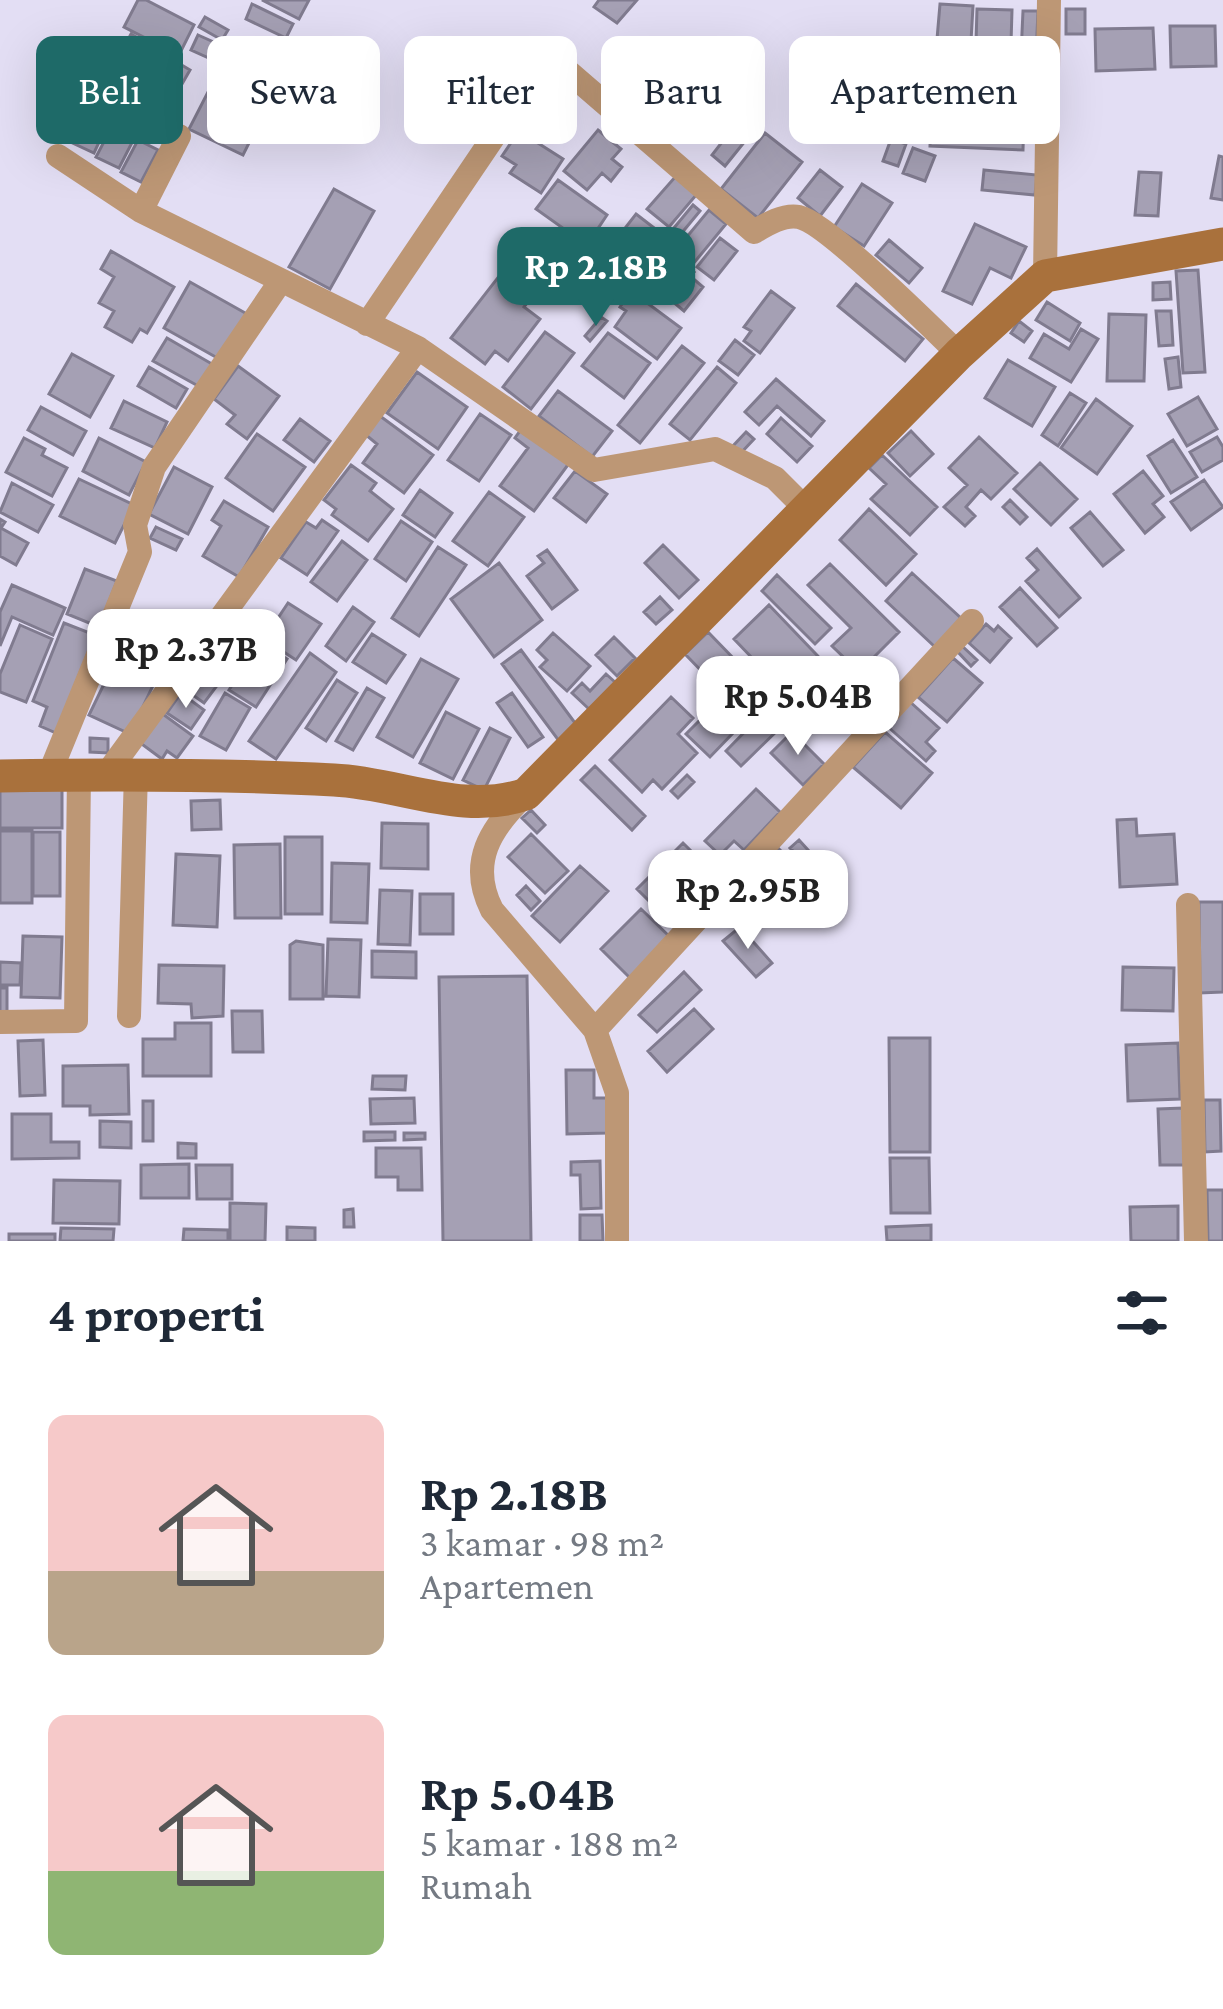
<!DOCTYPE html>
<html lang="id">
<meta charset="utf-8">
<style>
body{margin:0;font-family:"Crimson Pro",serif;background:#f2f2f3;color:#1f2937;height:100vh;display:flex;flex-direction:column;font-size:45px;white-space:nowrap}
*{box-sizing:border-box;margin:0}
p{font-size:39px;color:#747a83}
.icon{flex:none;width:66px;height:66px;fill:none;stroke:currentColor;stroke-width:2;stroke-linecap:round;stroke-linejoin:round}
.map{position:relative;height:1241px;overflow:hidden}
.details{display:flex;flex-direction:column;background:#fff;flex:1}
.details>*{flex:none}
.guide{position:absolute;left:36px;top:36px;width:1152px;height:108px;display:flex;gap:24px}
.price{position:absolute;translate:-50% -102px;padding:0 27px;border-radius:24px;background:#fff;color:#222;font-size:39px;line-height:78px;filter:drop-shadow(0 3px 6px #0008)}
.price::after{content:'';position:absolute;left:50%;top:72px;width:36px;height:27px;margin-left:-18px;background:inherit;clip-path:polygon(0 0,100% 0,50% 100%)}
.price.selected{background:#1e6a68;color:#fff}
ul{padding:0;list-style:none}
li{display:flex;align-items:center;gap:36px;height:300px;padding:0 48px}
li span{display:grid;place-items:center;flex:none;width:336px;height:240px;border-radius:18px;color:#555}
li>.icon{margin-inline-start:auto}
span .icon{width:144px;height:144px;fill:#fffc;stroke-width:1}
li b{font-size:51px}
h2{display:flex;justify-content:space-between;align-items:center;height:144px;padding:0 48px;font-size:51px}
.chip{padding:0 42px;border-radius:18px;background:#fff;box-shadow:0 12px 48px #0002;font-size:42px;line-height:108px}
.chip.selected{background:#1e6a68;color:#fff}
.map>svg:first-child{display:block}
.building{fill:#a5a0b4;stroke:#807b8f;stroke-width:3}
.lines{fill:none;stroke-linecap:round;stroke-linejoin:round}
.street{stroke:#bd9775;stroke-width:24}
.secondary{stroke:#a9713c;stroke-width:33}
</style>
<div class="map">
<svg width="1223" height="1241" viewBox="0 0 1223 1241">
<rect width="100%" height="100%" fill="#e3def4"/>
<path class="building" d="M138,0H146L194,25L179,55L124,27Z
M262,0H309L299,19Z
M599,0H637L617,23L594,7Z
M252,4L293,24L286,38L246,19Z
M940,4L973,6L971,41L937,39Z
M977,9L1012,10L1011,43L976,42Z
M1066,9H1085V34H1066Z
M1023,11H1038L1036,55H1021Z
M205,17L228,30L222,40L199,27Z
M1170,26H1215L1216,66L1171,67Z
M1153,28L1155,69L1096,71L1095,29Z
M131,34L178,60L161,90L114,64L120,55L108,48L113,39L125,45Z
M198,35L218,44L211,59L191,50Z
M964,46L1011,47V54L963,53Z
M677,50L710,78L670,125L637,97Z
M231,55L276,77L267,97L275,100L268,114L214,88Z
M90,57L120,73L105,101L75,85Z
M180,64L190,70L182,84L172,79Z
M1012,70L1013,107H983L982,71Z
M126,76L161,94L148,119L113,101Z
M208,92L261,119L243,155L189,129Z
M900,94L918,99L908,135L890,130Z
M83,95L114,110L94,153L62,138Z
M723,98L758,125L725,166L712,155L726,137L705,120Z
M120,111L142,123L119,168L96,157Z
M931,112L1024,116L1023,150L930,146Z
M598,130L621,149L612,159L622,167L611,181L602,173L587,190L564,171Z
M519,131L563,159L541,193L510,173L516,165L502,156Z
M765,133L802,162L758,218L721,189Z
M891,139L906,144L898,166L883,161Z
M138,140L158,150L141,182L121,172Z
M913,148L935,156L925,181L903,173Z
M1219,156L1223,157V200L1211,198Z
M820,170L842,187L820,216L798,198Z
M984,170L1037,175L1035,195L982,190Z
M1139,172L1161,173L1158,216L1135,215Z
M676,176L697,194L669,227L647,209Z
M558,180L607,215L599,227L608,234L595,251L536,209Z
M862,184L892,203L864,246L834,227Z
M334,189L374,211L330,289L289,267Z
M693,205L700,211L680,235L673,229Z
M709,210L726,224L693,264L676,250Z
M636,214L662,234L612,298L592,282L613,254L608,250Z
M975,224L1026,247L1011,278L990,268L972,304L943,291Z
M720,238L737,251L714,280L697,267Z
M889,240L922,268L909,283L876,255Z
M521,248L566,282L551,302L536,291L524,307L540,319L508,361L495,351L485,364L451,338Z
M111,251L174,287L147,333L140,329L132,342L105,327L114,311L99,303L114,277L101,269Z
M681,261L694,272L690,276L703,287L684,311L653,285L669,265L675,269Z
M1198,270L1205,372L1183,373L1176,271Z
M190,282L247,314L221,360L164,328Z
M1170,282L1171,299L1153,300V283Z
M856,284L923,339L905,361L838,306Z
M631,291L681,328L657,359L615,327L626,311L620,307Z
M771,291L794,308L760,353L744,341L751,331L744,327Z
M1047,302L1080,323L1070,341L1036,320Z
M1156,311H1171L1173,345L1159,346Z
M1109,314L1146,315L1144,381H1107Z
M601,317L607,321L590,341L585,336Z
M1019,321L1032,331L1024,342L1011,333Z
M1081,329L1098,339L1071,382L1030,358L1044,334L1069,349Z
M545,332L574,353L531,409L503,387Z
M608,333L650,363L624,398L582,366Z
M167,338L212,364L200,387L153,361Z
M735,340L754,355L738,375L719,361Z
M682,346L704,363L640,443L618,425Z
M72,354L113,376L90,417L49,394Z
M1178,357L1181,387L1169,389L1165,359Z
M1008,360L1055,387L1032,426L985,398Z
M238,366L279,396L247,439L227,424L235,415L214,399Z
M149,367L187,389L176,408L138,386Z
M717,367L736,383L690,440L670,424Z
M417,372L467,407L438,449L387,413Z
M776,379L824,421L811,436L777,406L759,425L745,412Z
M558,391L612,431L592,457L539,416Z
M1070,393L1086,403L1058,446L1042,435Z
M1198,397L1217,429L1187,446L1168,414Z
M1096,399L1132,426L1097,474L1061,448Z
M124,401L167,422L155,448L111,428Z
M41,407L86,431L73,455L28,430Z
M480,414L511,435L479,481L448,460Z
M380,416L433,455L404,493L363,463L377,444L366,435Z
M781,418L812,446L797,462L767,434Z
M300,419L330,441L314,462L284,440Z
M522,428L570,462L534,511L500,486L528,448L515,438Z
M911,431L933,454L910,476L888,453Z
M746,432L754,439L740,454L732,447Z
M257,434L305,467L273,511L226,478Z
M979,437L1017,473L991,499L981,490L966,507L975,516L965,526L944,507L967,485L949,468Z
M1217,437L1223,447V460L1202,472L1190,452Z
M24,438L45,449L42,455L67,468L52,496L6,472Z
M99,438L146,462L129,495L83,471Z
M1173,440L1197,477L1171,493L1148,456Z
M882,455L937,507L910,535L871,499L886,484L869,468Z
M1040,463L1077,499L1051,525L1014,489Z
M351,465L376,483L370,491L393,509L368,541L332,515L336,509L324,500Z
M174,467L212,487L188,534L149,514Z
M575,471L607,494L586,522L554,498Z
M1143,471L1163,496L1153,504L1164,517L1145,533L1114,494Z
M79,479L134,505L115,543L60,516Z
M1204,480L1223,507L1191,530L1171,502Z
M12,483L53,505L38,532L0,512Z
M420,490L452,513L435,537L403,515Z
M489,492L524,517L488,566L453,541Z
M1010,500L1027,517L1020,524L1003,507Z
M224,501L268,527L239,577L203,556L221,526L212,520Z
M869,509L916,554L886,585L840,540Z
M1090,512L1123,550L1103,566L1071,528Z
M0,519L5,522L1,528L28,543L16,565L0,556Z
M322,520L338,531L307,575L281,558L306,522L316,528Z
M401,521L432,542L406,581L375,559Z
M156,527L182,539L176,550L150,538Z
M342,541L367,560L337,601L311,582Z
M663,545L698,580L679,598L645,563Z
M438,547L466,565L419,636L392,618Z
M1037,549L1080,598L1059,617L1026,581L1038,570L1027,558Z
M547,550L577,590L552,609L527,576L544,563L538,556Z
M499,563L542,620L494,657L451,599Z
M830,564L899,632L859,672L832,646L851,628L808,585Z
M85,569L117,581L99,627L67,614Z
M912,573L962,619L935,647L886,601Z
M777,575L831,628L815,644L762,591Z
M12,585L65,608L53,635L12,617L0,646V612Z
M1020,588L1057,628L1037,646L1000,607Z
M660,597L672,610L656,624L644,612Z
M288,603L321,624L296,660L264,639Z
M769,605L835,674L800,708L734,639Z
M353,607L374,622L346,661L326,646Z
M64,623L95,635L56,733L40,726L47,707L33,701Z
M986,624L994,631L998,626L1011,638L990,662L969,643Z
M20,625L52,639L26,702L0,692V674Z
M132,626L158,638L144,669L158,675L130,734L89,715Z
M708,632L737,662L714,684L685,654Z
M553,633L590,666L567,691L540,667L547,660L537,650Z
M372,634L405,655L386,683L353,662Z
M614,637L635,658L617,676L596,655Z
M260,642L287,659L256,707L229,690Z
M961,645L977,660L971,666L956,650Z
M521,650L578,727L559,741L502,664Z
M310,653L336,672L276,759L249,741Z
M953,658L982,683L947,722L918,697Z
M421,659L458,679L413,757L377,737Z
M739,669L758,688L737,708L718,689Z
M606,674L616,683L590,710L572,693L582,683L590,691Z
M200,677L216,687L204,703L190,693Z
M337,680L357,693L326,741L306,728Z
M367,688L384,698L353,750L336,741Z
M181,693L204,710L191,729L167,713Z
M225,693L250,708L226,750L200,736Z
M512,693L543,737L528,747L497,703Z
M671,697L693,718L678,734L697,753L662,789L653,780L642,792L610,760Z
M908,700L939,728L926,742L935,751L926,761L886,725Z
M769,707L785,723L741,766L726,751Z
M709,711L733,733L710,757L686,734Z
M160,712L193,736L177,758L167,751L162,759L139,742Z
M446,712L479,729L453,779L420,763Z
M490,728L510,738L484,790L463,780Z
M792,732L824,764L803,785L771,753Z
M885,732L932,773L901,808L853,767Z
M90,738L108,739V753L90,752Z
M595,766L645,816L632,830L581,780Z
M687,775L694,782L678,798L671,791Z
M62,789V828H0V790Z
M756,789L780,812L744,850L734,841L720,855L705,841Z
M220,800L221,829L192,830L191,801Z
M531,810L545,825L537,833L522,818Z
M1136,819L1137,836L1174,834L1177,884L1120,887L1117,820Z
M382,823L428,824V869L381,868Z
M0,831H32V903H0Z
M33,832H60V896H33Z
M531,834L568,871L545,893L508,857Z
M285,837H322V914H285Z
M799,840L808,850L800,858L790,848Z
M683,843L707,867L661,913L637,889Z
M280,844L281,918H235L234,845Z
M779,849L813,883L791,906L756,872Z
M176,854L220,856L217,927L173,925Z
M824,859L838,874L826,885L812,870Z
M332,863L369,864L367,923L331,922Z
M580,866L608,891L560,942L532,916Z
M526,886L540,901L531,910L517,895Z
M380,890L412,891L410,945L378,944Z
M420,894H453V934H420Z
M1199,902H1223V992L1200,993Z
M641,909L671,938L630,978L601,949Z
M740,927L772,963L756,977L723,941Z
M23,936L62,937L60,998L21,997Z
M328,939L361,940L359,997L326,996Z
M296,941L323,945V999H290V945Z
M372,951L416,952V978L372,977Z
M0,962L21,963L20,985H0Z
M159,965L224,966L223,1016L192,1018L191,1004L158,1003Z
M1123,967L1174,968L1173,1011L1122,1010Z
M684,972L701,990L657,1032L639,1015Z
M527,976L531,1241H443L439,977Z
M0,988H7V1016H0Z
M694,1009L713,1029L667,1072L648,1051Z
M232,1011H262L263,1052H233Z
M175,1023H211V1076H143V1039H175Z
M889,1038H930V1152H890Z
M43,1040L45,1095L20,1096L18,1041Z
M1178,1043L1180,1099L1128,1101L1126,1045Z
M128,1065L129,1114L90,1115V1106H63V1066Z
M566,1070H594V1098H607V1133L567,1134Z
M373,1076H406L405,1090L372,1089Z
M414,1098L415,1123L371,1124L370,1099Z
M1204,1100H1220L1221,1151L1205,1152Z
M143,1101H153V1141H143Z
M1183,1108L1185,1165H1160L1158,1109Z
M12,1114H51V1142H79V1158L12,1159Z
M100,1121L131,1122V1148L100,1147Z
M364,1132H395V1140L364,1141Z
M404,1133H425V1139L404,1140Z
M178,1143L196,1144V1158H178Z
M376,1148H421L422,1190H398V1177H376Z
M890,1158H929L930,1213H891Z
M600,1161L601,1208L581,1209L580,1175H571V1162Z
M189,1164V1198H141V1165Z
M196,1165H232V1199H197Z
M54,1180L120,1181L119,1224L53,1223Z
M1207,1190H1223V1241H1208Z
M230,1203L266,1204L265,1241H230Z
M1178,1206V1241H1131L1130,1207Z
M353,1209L354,1227H344V1210Z
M580,1215H602L603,1241H580Z
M931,1225V1241H887L886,1227Z
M287,1227L315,1228V1241H287Z
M61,1228L114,1229L113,1241H60Z
M184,1229L228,1230V1241H183Z
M9,1234H55V1241H9Z"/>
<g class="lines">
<path class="street" d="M58,156L141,211L418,348L594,470L715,449L775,478L807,510
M141,211L179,136
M1045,276L1049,0
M367,324L549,55L754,232C767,224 784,214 799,217C827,223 932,328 959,354
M108,772L418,348
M49,775L140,552L135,525L154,467L280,282
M526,794C490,828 468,863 492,910L595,1030L617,1093V1241
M1188,905L1196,1241
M129,1016L136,772
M0,1022L76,1021L79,774
M595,1030L972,621"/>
<path class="secondary" d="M0,776C112,774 223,774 334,780C400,783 462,816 526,794L959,354L1045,276L1223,244"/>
</g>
</svg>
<b class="price selected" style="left:596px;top:329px">Rp 2.18B</b>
<b class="price" style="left:186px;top:711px">Rp 2.37B</b>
<b class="price" style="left:798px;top:758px">Rp 5.04B</b>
<b class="price" style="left:748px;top:952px">Rp 2.95B</b>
<div class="guide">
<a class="chip selected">Beli</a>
<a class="chip">Sewa</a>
<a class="chip">Filter</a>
<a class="chip">Baru</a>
<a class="chip">Apartemen</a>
</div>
</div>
<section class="details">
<h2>4 properti<svg class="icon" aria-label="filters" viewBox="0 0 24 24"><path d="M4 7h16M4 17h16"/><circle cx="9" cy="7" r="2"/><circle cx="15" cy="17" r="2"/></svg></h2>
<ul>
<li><span style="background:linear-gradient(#f6c9c9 65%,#b9a48a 0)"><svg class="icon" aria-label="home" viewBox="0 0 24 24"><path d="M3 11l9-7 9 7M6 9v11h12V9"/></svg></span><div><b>Rp 2.18B</b><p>3 kamar · 98 m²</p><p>Apartemen</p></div></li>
<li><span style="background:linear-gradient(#f6c9c9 65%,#8fb573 0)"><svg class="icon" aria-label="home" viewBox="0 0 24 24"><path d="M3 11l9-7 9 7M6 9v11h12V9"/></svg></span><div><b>Rp 5.04B</b><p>5 kamar · 188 m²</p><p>Rumah</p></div></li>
</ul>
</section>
